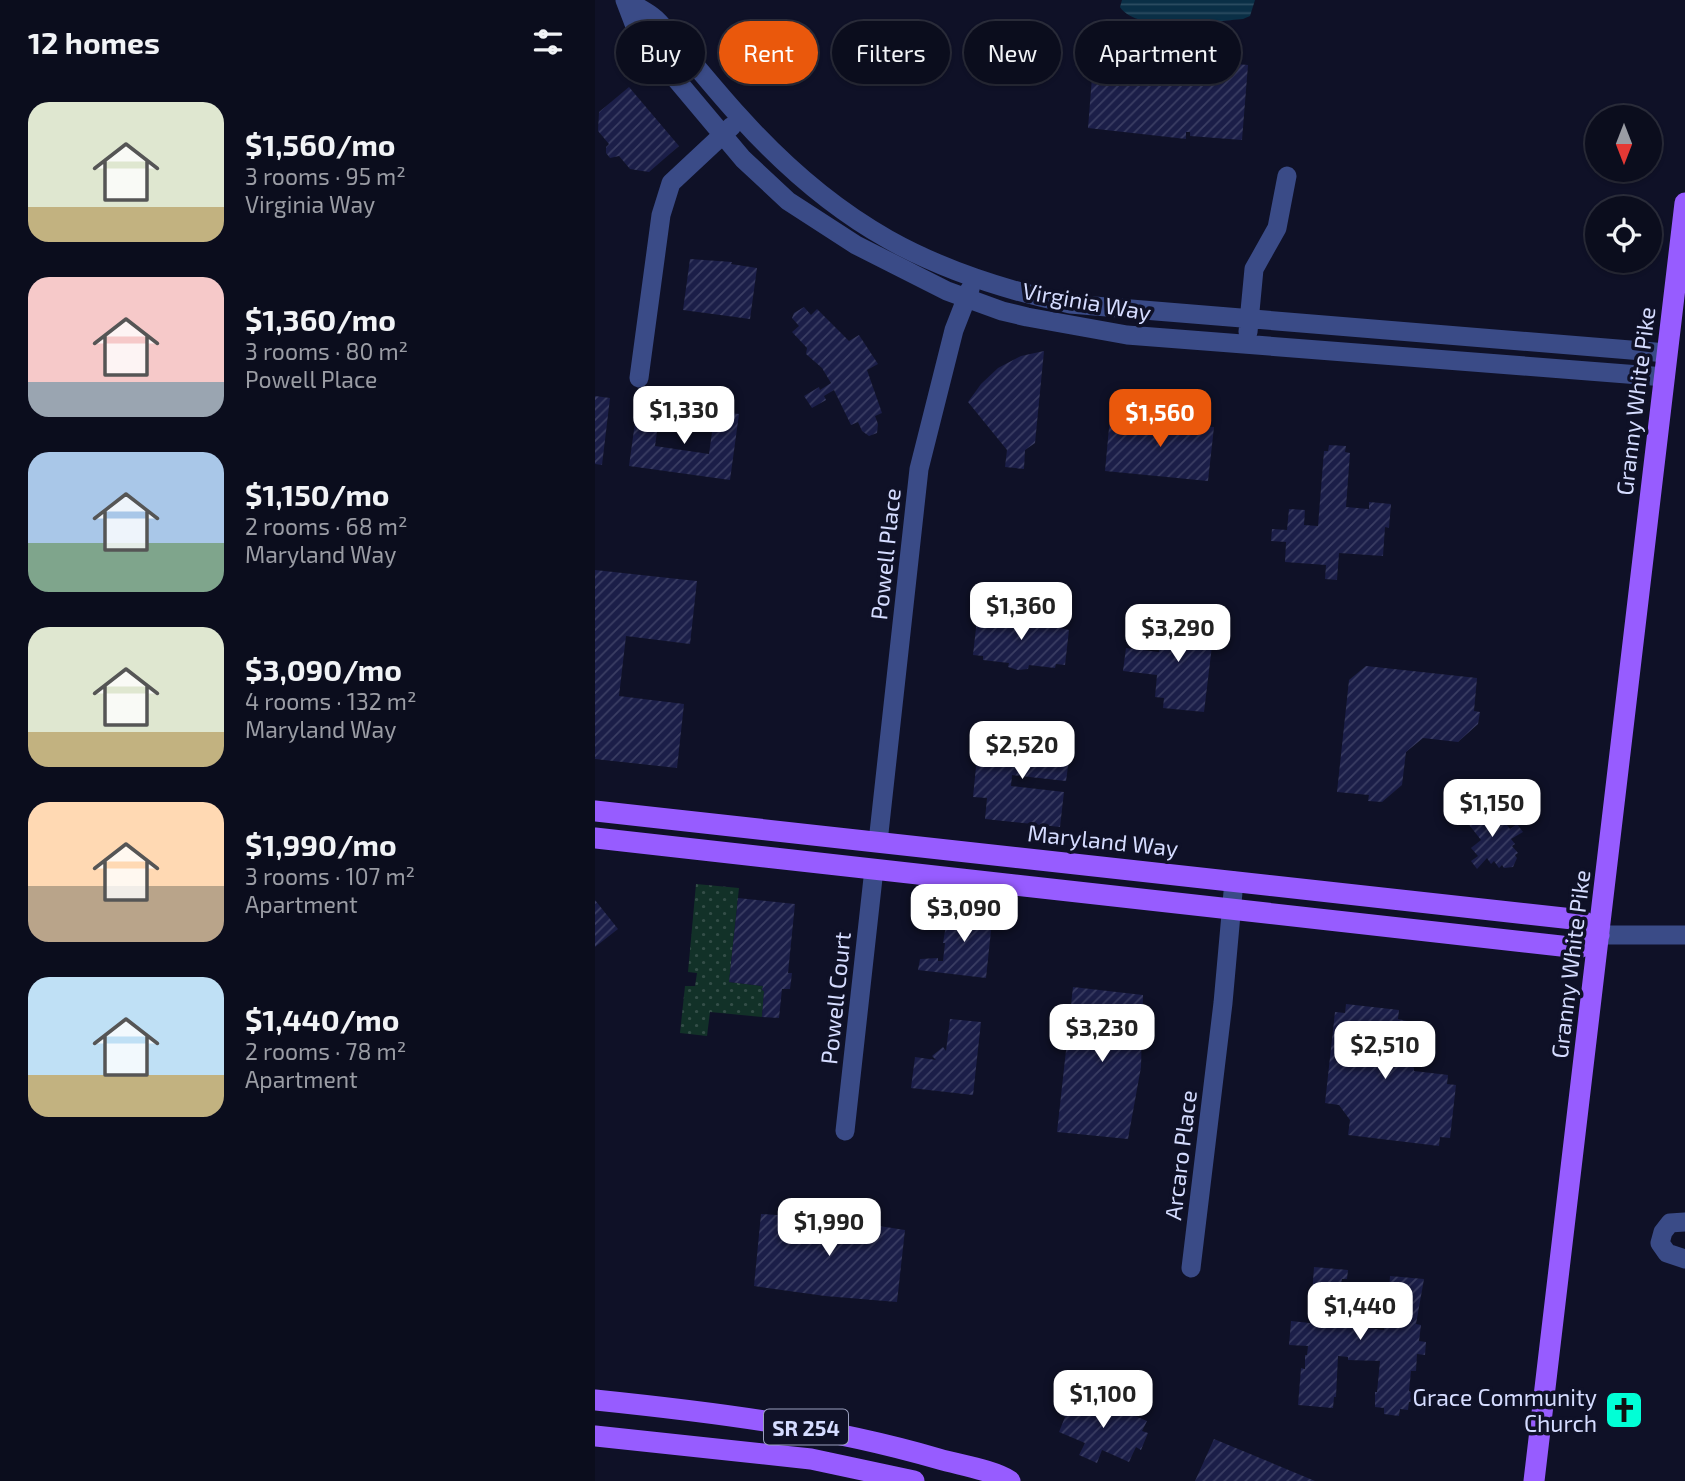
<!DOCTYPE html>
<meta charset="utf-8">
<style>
body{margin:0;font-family:"Exo 2",sans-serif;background:#191b2a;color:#f1f3f6;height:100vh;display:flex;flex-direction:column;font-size:26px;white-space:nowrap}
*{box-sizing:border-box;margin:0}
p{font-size:23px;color:#9a9ca4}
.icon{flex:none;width:38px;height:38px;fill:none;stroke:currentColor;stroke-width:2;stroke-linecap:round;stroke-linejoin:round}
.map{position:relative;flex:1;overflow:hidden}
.details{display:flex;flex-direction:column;background:#0b0d1d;width:595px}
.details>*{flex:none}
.hud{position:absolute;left:21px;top:21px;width:665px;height:63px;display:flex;gap:14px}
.needle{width:46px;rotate:180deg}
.fabs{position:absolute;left:990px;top:105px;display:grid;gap:14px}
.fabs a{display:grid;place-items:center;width:77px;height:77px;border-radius:50%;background:#0b0d1d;box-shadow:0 2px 5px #0004,0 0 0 2px #2b2d3b;font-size:35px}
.price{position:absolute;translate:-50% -60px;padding:0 16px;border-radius:14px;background:#fff;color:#222;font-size:23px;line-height:46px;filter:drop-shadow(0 2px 4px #0008)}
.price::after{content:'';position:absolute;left:50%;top:42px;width:21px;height:16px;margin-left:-10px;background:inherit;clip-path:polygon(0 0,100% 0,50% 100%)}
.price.current{background:#ea580c;color:#fff}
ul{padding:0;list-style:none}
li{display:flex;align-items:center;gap:21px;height:175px;padding:0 28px}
li span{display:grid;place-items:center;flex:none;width:196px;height:140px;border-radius:21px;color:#555}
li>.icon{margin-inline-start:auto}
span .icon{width:84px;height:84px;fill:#fffc;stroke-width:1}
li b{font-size:30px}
h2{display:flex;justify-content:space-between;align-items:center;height:84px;padding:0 28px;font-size:30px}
.pill{padding:0 24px;border-radius:32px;background:#0b0d1d;box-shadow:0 2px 5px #0004,0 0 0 2px #2b2d3b;font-size:24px;line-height:63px}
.pill.current{background:#ea580c;color:#fff}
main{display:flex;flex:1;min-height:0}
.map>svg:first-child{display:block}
.park{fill:url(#park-dots)}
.water{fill:url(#water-rules)}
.building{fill:url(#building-hatch)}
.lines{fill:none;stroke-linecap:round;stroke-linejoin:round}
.minor{stroke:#3a4b87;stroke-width:19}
.major{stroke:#975cff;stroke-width:21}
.labels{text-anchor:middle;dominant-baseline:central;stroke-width:7;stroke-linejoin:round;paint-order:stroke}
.shield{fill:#0f1127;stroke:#9a9fbe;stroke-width:2}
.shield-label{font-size:21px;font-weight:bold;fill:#d5dcff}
.street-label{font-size:23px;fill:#d5dcff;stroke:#0f1127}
.poi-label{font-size:23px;fill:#d5dcff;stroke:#0f1127;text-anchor:end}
</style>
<main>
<section class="details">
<h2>12 homes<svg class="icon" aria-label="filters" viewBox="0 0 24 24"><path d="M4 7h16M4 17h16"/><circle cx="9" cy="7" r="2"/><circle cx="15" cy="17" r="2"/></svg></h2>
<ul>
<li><span style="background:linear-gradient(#dfe7d0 75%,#c2b280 0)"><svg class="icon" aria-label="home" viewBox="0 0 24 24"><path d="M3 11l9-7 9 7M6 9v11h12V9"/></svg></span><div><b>$1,560/mo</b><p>3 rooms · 95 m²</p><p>Virginia Way</p></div></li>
<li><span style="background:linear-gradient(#f6c9c9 75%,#9aa5b1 0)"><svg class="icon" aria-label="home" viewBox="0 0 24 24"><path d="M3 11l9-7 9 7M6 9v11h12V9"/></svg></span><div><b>$1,360/mo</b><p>3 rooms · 80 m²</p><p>Powell Place</p></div></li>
<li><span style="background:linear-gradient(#a9c7e8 65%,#7fa58c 0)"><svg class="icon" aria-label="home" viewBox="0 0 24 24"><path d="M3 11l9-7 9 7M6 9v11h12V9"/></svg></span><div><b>$1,150/mo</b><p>2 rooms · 68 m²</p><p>Maryland Way</p></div></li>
<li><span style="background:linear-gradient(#dfe7d0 75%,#c2b280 0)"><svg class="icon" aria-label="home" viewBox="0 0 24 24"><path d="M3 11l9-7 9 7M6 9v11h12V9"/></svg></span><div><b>$3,090/mo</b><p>4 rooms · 132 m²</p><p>Maryland Way</p></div></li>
<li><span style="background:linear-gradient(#ffd9b3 60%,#b9a48a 0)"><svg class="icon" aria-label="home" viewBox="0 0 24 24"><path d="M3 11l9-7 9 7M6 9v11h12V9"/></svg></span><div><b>$1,990/mo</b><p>3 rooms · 107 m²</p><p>Apartment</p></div></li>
<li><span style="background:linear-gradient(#bfe0f5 70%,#c2b280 0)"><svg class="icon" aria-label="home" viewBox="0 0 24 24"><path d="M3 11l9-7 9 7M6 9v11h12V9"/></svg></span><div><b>$1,440/mo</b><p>2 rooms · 78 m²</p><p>Apartment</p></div></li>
</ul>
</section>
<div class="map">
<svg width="1090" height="1481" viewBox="0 0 1090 1481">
<defs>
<pattern id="park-dots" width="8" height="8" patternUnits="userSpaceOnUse" patternTransform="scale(1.75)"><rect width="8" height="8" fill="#123128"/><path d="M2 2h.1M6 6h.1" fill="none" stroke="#344e48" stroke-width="1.8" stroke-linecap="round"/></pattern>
<pattern id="water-rules" width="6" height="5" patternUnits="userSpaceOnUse" patternTransform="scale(1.75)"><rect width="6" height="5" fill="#0a2f46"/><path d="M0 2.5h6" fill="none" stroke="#2d4d62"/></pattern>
<pattern id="building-hatch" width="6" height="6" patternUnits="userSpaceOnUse" patternTransform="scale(1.75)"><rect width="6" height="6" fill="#1b1e48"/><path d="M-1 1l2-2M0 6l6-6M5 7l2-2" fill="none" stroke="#3b3e63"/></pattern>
</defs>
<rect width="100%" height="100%" fill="#0f1127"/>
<path class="park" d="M101,884L144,888L134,982L168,986L167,990L169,991L167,1017L115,1012L112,1036L85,1033L90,986H100L102,973L93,972Z"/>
<path class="water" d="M527,0H660L655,16L648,19C620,21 543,34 525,7Z"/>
<path class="building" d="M499,52L653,65L647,140L595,136V132H591V139L493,128Z
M34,87L84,146L54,172L35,169L24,156L15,158L11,153V147L14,144L3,131L4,112Z
M95,259L137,262L136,264L162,268L155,319L88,310Z
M209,307L216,315L222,309L254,341L264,335L283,364L272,370L287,413L280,416L283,424L282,433L274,436L267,431L263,422L256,425L239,390L229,396L231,400L217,408L209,396L224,387L225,390L236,383L227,368L211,354L212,348L197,332L204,326L197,318L199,313Z
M449,351L440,443L430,450L429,469L410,467L412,450L373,402L386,384L403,368L426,356Z
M0,396L15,398L7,465L0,464Z
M43,401L66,404L60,446L114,454L120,411L144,414L135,480L34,466Z
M515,417L579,423L580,417L594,419L593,425L619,427L613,481L510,471Z
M734,445L751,446L750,452L755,453L751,507L774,509V502L796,504L794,528L790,527L788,556L744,553L742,580L730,579L731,565L690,562L691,542L676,541L677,529L692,530L694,509L710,510L709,525L723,526L729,451H733Z
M0,570L102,581L95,644L31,636L24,696L89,704L82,768L0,759Z
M392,616L435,619L439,621L465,624V628L474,630L470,665L461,664L460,668L434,665L433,669L423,670L413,667L414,663L388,660V656L378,655L382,619L392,620Z
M583,617L620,621L609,712L568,708L569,698L560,697L562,675L528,671L531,648L564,652L567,626L582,627Z
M771,666L882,678L879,711L885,712L883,724L863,742L828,738L811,752L807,785L787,802L773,801L774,795L742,792L754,680Z
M398,737L476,745L471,781L417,775L416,786L469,792L465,827L390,819L392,798L378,797L382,757L396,758Z
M877,802L899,829L909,821L915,829L922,824L928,832L916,839L920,844L917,846L923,853L920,855L922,858L918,867L909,868L907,865L904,868L899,861L896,864L892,858L882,869L876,861L883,856L876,848L886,840L864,812Z
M143,898L200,904L193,973H197L195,989H187L184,1018L167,1017L169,991L167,990L168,986L134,982Z
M0,900L23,929L0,947Z
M354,907L398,912L391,978L323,970L325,959L343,958V961H348L350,943H348Z
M478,987L548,995L546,1067L533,1139L462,1132Z
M751,1004L804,1010L803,1019L812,1021L807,1055L819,1068V1071L853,1075L852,1084L861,1085L855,1138L845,1137L844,1146L753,1135L755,1120L744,1105L730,1103L740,1012L750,1013Z
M355,1019L386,1022L378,1095L316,1088L320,1057L341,1060L337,1056L348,1047L351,1051Z
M166,1214L239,1219L310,1230L302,1302L230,1296L159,1286Z
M719,1267L753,1270L752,1279H747L746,1285H752L746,1325L789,1330L791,1289H794L795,1276L829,1279L821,1324L826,1325L824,1341L831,1342L830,1355L822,1354L821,1371H816L814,1391L819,1394L818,1402H814L813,1410L805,1409L804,1416L789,1414V1408L780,1407V1392H782L785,1361L753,1360V1357L743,1356L741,1397H739L738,1408L703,1405L706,1368L710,1369V1355H712L713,1346L694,1345L696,1321L715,1323Z
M471,1399L501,1411L505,1401L552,1421L547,1431L553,1433L546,1450L541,1447L534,1462L507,1450L502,1463L484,1455L490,1443L464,1432L470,1417L465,1415Z
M619,1439L720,1481H600Z"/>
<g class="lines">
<path class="minor" d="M30,0L43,34L148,159L193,201L261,245L352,291L407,311L432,317L532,335L1070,377
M30,0C39,5 49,10 57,16C67,23 74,35 82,44C103,68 123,93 144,116C241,224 334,274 475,304L1072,353
M653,332L659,269L682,228L692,176
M44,378L66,215L76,183L137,126
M283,842L324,469L359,330L375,289
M1004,935H1090
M250,1131L279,869
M1090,1222L1075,1223L1068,1232L1065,1243L1072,1253L1090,1259
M596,1268L628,1003L639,881"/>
<path class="major" d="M0,811L987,920L1004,935
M0,838L984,948L1004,935
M0,1400C116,1412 231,1426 344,1459C365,1465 398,1470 415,1481
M0,1436L216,1459L319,1481
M939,1481L1090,203"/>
</g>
<defs>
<symbol id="church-square" viewBox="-11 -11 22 22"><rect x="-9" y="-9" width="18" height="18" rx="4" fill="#01ffd6" stroke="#0f1127"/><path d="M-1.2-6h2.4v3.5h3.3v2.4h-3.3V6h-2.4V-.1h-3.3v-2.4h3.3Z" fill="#111"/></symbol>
</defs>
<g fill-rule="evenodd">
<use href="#church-square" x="1007" y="1388" width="44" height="44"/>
</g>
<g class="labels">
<rect class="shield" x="169" y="1409.5" width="84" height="35" rx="5"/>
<g class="shield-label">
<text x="211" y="1427">SR 254</text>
</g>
<g class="street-label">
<text transform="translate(492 301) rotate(10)">Virginia Way</text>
<text transform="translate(1040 401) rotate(-83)">Granny White Pike</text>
<text transform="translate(290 554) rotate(-84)">Powell Place</text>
<text transform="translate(508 840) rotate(6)">Maryland Way</text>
<text transform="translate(975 964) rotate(-83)">Granny White Pike</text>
<text transform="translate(240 998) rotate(-84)">Powell Court</text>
<text transform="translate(585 1155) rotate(-83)">Arcaro Place</text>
</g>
<g class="poi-label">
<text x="1002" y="1397">Grace Community<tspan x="1002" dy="26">Church</tspan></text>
</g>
</g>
</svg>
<div class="fabs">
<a><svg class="needle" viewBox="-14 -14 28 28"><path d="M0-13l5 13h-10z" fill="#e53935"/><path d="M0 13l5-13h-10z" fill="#9a9ca4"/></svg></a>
<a><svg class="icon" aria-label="locate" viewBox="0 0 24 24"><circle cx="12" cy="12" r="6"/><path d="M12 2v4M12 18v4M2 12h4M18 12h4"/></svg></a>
</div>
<b class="price" style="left:89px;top:446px">$1,330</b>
<b class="price current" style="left:565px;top:449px">$1,560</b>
<b class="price" style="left:426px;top:642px">$1,360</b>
<b class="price" style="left:583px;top:664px">$3,290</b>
<b class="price" style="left:427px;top:781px">$2,520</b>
<b class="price" style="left:897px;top:839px">$1,150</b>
<b class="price" style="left:369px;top:944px">$3,090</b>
<b class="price" style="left:507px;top:1064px">$3,230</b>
<b class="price" style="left:790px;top:1081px">$2,510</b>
<b class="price" style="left:234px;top:1258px">$1,990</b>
<b class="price" style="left:765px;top:1342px">$1,440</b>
<b class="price" style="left:508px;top:1430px">$1,100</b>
<div class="hud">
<a class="pill">Buy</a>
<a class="pill current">Rent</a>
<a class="pill">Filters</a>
<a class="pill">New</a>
<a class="pill">Apartment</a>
</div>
</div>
</main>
